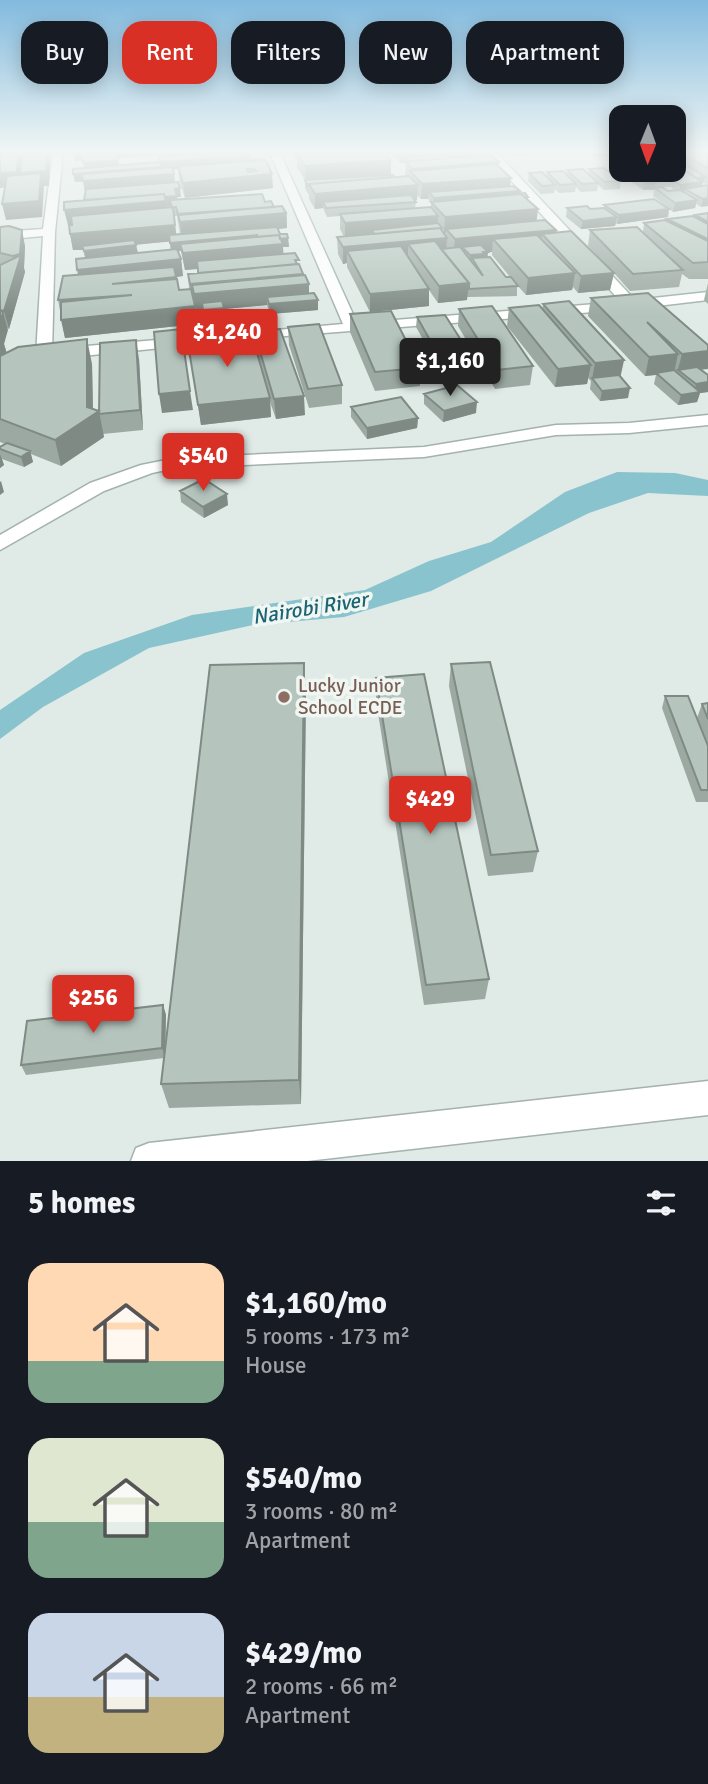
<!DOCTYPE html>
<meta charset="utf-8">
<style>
body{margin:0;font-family:Signika,sans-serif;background:#242831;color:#f1f3f6;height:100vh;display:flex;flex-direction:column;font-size:26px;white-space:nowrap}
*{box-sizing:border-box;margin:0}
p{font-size:23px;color:#9ea1a6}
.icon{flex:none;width:38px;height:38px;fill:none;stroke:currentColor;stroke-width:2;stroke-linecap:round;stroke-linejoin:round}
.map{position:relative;height:1161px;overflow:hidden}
.panel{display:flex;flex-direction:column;background:#171b24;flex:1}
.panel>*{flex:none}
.banner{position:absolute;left:21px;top:21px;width:667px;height:63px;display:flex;gap:14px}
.needle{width:46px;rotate:181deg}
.tools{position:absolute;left:609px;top:105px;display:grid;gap:14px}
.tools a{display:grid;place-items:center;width:77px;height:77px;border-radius:14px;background:#171b24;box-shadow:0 4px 18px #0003;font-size:35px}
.price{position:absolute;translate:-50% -60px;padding:0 16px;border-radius:7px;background:#d93025;color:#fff;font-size:23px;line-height:46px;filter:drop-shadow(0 2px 4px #0008)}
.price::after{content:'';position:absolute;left:50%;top:42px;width:21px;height:16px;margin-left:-10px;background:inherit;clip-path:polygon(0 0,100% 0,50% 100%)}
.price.current{background:#222;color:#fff}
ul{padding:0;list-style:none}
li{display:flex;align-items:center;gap:21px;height:175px;padding:0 28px}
li span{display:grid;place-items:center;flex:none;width:196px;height:140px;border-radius:21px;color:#555}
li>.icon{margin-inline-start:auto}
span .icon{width:84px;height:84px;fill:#fffc;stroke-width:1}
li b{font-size:30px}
h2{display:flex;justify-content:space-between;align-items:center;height:84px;padding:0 28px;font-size:30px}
.pill{padding:0 24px;border-radius:21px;background:#171b24;box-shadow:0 4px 18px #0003;font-size:24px;line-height:63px}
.pill.current{background:#d93025;color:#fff}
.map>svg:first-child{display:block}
.water{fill:#89c3ce}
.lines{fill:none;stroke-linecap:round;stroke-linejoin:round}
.minor-casing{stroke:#a3b2ad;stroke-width:3}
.minor{fill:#fff;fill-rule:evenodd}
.wall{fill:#9ca9a3;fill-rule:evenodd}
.shaded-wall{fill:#7f8a85}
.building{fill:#b5c5be;stroke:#7f8a85;stroke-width:2;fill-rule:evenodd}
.education-dot{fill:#8d6e63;stroke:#f0f7f3;stroke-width:2.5}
.labels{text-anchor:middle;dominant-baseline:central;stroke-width:7;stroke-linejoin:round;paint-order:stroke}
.education-label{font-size:19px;fill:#785e54;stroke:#f0f7f3;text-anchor:start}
.water-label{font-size:21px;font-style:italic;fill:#1d6473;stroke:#f0f7f3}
</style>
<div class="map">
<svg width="708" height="1161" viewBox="0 0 708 1161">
<rect width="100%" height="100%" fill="#e0eae6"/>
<path class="water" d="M617,472L675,473L708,480V496L648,493L589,513L431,591L344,617L253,625L149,648L43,707L0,739V710L84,653L192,615L365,590L429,561L491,542L565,492Z"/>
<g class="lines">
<defs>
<path id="minor" d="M53,153H63L55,232L52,355L44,360L36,355L43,236L0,240V232L43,229Z
M270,153H280L357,323L621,302L486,153H497L635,300L708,292V300L632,309L249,339L247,336L254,332L343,324Z
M215,335L220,336L222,339L220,342L63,358L55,353L63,348Z
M708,415V425L629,433L556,435L424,457L176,468L152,473L104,491L0,550V535L90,483L141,465L176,458L424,447L556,425L629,423Z
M708,1081V1115L307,1161H131L136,1148L149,1143Z"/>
</defs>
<use href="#minor" class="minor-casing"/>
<use href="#minor" class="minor"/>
</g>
<path class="wall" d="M74,153H249L250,159L273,188L185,198L179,181L178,169H173L175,183L181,197H177L178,200L265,202L287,212V228L278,229L280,234L288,238L289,247H283V254L299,264L309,284V293L318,300V310L270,314L267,305L224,309L225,317L204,319L203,311L196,312L194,301L197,324L65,338L58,300L78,275L85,258L83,250H73L70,234L72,225H68L84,200L85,193L83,181L75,182L85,168L81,160L75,161ZM157,155L159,163L119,165L118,158ZM174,216H177L180,234H176ZM170,241L171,250L138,253L136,245ZM178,251H181L185,270L198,269V273L188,274L189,289L179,290L176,277L183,276L181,259Z
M293,153H385L391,160V175L394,177L405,176L406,166L404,163H400L391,153H479L478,156L499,166L510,186L520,191V193L528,197V200L537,221L611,270L588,246L590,230L643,232L644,223L667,221V219L695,217V215L708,213V279H689L682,274L679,287L630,291L614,273L610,290L578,293L573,287L572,290L526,295L517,285V296L467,297V300L438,303L429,290V306L370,312L347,267V263L343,264L338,254L337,237H344L340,229V216L327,217L323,208L315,209L309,199V194H308L305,188V180L297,167V159L296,160ZM417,195L421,199H428L431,203V207L415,208L416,202L414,200H417ZM488,252H492V255L510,277H506L487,257Z
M590,153H621V159L618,158H610L604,154V156L594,157Z
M674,153H708V185L703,182L702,186L708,185L701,207L696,204L695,208L673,212L653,196L655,187L654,190H643L620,173L621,166V170H674ZM672,184V188L675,190L668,191L663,187H672Z
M589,169L621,181L620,189L604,190L598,185L597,191L581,192L576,187L575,192L559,193L555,189L554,193L541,194L528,181L529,173L547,177V172L567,174V170L588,174Z
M604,205L669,209L668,217L617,224L616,223L615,226L581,229L566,217L567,208L590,209L604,208Z
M0,227L25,246L24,268L25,272L9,329L7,328L4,344L7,353L92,364L93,409L99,411L139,359L143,430L103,434L104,437L61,466L31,454L33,462L24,467L2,459L4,465L0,468V447L5,444L0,442Z
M708,283V304L704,300Z
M591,298L708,345V369H701L708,375V392L700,393L697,402L678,405L654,384L656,375L645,376L588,316Z
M543,304L624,360L620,376L628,398L600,401L590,389L591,381L588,378L587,384L555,387L507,326L509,308L543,309Z
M459,309L533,366L530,385L495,389L458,326Z
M350,314L420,368V386L375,391L350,332Z
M417,317L461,340L460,350L430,352L416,327Z
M288,327L342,385V404L309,408L289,345Z
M254,331L305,415L276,419L270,402L271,417L201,425L187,338L254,343Z
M424,394L476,413L443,422L424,404Z
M351,407L418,418L417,428L367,439L351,417Z
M180,491L228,505L204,518L181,502Z
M451,664L538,851L533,872L488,876L449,686Z
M376,678L489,979L485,999L424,1005L376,700Z
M306,692L301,1104L169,1108L161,1084L164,1058L26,1075L21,1065L163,1005L166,1015L165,1052Z
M665,696L697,718L702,704L708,703V802H696L662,708Z"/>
<path class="shaded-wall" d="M18,153H20L21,161L49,153L50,160L49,186H44L42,217L6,220L2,204L20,187L0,188V173Z
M74,153H80L81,160L75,161Z
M117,153H157V155L117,158Z
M158,153H249L251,164L162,170L163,175L75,182L73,174L159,163Z
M401,153H479L478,157L409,161L404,157V163H400Z
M515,153H544L515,156Z
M556,153H576L556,155Z
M611,153H619L618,158H610Z
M118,160L119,168L86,170L84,163Z
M391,160V175L306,181L305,166Z
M499,162L498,177L412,173V169Z
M174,174L176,189L180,188L181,197H177L178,205L166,206L168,216L68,225L64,210L84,208L86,196L83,181Z
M272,174L273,188L185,198L183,183Z
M705,177L700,190L685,189V192L679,193L680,185L696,178Z
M511,178L509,192L520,191L519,198L528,197L527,205L439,212L440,204L436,199V206L433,204L434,198L429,192L428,199H421L422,184Z
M644,182H656L654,190H643Z
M418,185L417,200L326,208L323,202V208L315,209V194Z
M708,198V206L701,207L703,199Z
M697,200L695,208L673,212L675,203Z
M173,207L177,241L83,249L82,246L83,250H73L70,234Z
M538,209L536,225L446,229V233H444L445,217Z
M669,209L668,217L617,224L619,215Z
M286,213L287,228L182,238L180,223Z
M438,216V229L442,228L441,237L374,234L372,230V237L345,239V223Z
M617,217L615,226L581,229L583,221Z
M22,230L25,246L24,268L25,272L9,329L4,311L16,272L13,256Z
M556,230L553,246L542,234L540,247L493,239L492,252H488L487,261L472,258L471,264H469L470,255L462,247V255L453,256L455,239Z
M258,235L288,238L289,247H283L284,261L185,270L180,244L181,251L171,252L170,243Z
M447,238L446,254L408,244V258L347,251V263L343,264V247Z
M136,245L138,254L86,260L84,251Z
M181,259L183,276L176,277L178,294L81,287L77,270Z
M575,273L572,290L526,295L528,278Z
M614,273L610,290L578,293L581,276Z
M303,274L304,284H309V301L318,300V310L270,314L269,304L267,297V305L224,309L225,317L204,319L202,303L203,311L196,312L192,285L194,301H192L190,284Z
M469,283L467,300L438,303L439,286Z
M429,289V306L370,312V294Z
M195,306L197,324L65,338L61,320Z
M3,312L8,330L4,344L7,355L0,359V325Z
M87,339L92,364L93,415L99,411L104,437L61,466L55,440L87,407Z
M136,340L139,359L143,430L140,410Z
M708,351V369L681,372L678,370L677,373L682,354Z
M678,354L674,373L645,376L649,357Z
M624,360L620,379H592L595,363Z
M591,365L587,384L555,387L558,369Z
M708,382V392L700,393L697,402L678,405L681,395L694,393L696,384Z
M630,388L628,398L600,401L602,391Z
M190,391L193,410L162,413L159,394Z
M304,396L305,415L276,419L274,399Z
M270,398L271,417L201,425L198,405Z
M477,402L476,413L443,422L444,411Z
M418,418L417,428L367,439V428Z
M30,451L33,462L24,467L21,457Z
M0,454L4,465L0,468Z
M1,481L4,492L0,495V482Z
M227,494L228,505L204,518L203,507Z
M304,663L306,692L301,1104L299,1080Z
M163,1005L166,1015L165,1058L162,1048Z"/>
<path class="building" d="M0,153H18L17,172L0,173Z
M22,153H47L46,171L20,173Z
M80,153H117L118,160L84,163Z
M206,153H249L250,156L160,162L159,156Z
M297,153H385L391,160L305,166Z
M681,153H708V168Z
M446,154L451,158L408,161L404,157Z
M491,155L499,162L412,169L406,161Z
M261,159L262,160L182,166L181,165Z
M266,160L272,174L183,183L178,166ZM247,169H254L256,171L248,172Z
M160,162L162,167L73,174V169Z
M682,162L705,177L696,178L687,172L702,182L680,185L674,180H679L664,170H674V163Z
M496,164L511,178L422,184L410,171Z
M172,167L174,174L83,181L82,174Z
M604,168L621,181L605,182L589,169Z
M583,169L598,183L582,184L567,170Z
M627,170H640L656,182H644Z
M643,170H661L673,179L657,180Z
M563,171L576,184L560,185L547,172Z
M542,172L555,185L542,186L529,173Z
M41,173L39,201L2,204L7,176Z
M393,175L394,177L309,184V186H307L305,180Z
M409,176L418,185L315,194L309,184Z
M178,182L180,188L175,189L177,196L165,197L164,194L84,200L86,189Z
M708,185V198L703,199L685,189Z
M514,186L520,191L434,198L429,192Z
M662,187L668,191L680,190L697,200L675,203L655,188Z
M525,193L528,197H525L521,194L438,201L436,199Z
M164,194L166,201L64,210V202Z
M262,194L265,202L271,201L274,207L178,214L176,207L172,208L170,200Z
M521,194L538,209L445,217L431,202Z
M411,195L416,202L326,208L323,202Z
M654,199L669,209L619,215L604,205Z
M282,206L286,213L180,222L178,215Z
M587,206L590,209L604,208L617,217L583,221L567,208Z
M173,207L175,225L70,234L69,225H72L71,216Z
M431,207L438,216L345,223L340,214Z
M708,213V222L695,215Z
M693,216L708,224V239L667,219Z
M545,220L556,230L455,239L446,229Z
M665,220L708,241V262L693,263L644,223Z
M438,223L442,228L374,234L372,230Z
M9,226L22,230L20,254L13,256L0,253V227Z
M277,227L280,234H287L288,238L280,239L279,235L188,242L258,235L170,243L169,235Z
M637,227L683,270L633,274L590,230Z
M440,228L447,238L343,247L337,237Z
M571,231L614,273L581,276L542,234Z
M279,235L283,244L183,253L180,244Z
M537,235L575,273L528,278L493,239Z
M134,240L136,245L84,251L82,246Z
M435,241L469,283L439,286L408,244Z
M481,245L488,252H483L484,254L470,255L462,247Z
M401,246L429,289L370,294L347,251Z
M460,247L483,276L472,258L490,257L506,277H511L518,286L469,289V283L441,249Z
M177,249L181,259L77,270L76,259Z
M295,253L299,260H295L297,264L198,273V270L197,261Z
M21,255L4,311L0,310V265Z
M299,264L303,274L190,284L188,274Z
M174,267L176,277L112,284L177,279L179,290L191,289L195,306L61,320V302L132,295L58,300L63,276Z
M305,275L309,284L194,294L192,285Z
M314,293L318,300L269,304L267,297Z
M648,293L708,345V351L682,354L647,322L678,354L649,357L591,298Z
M222,301L224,308L203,310L202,303Z
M569,301L624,360L595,363L543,304Z
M539,305L591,365L558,369L509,308Z
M492,306L533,366L497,370L459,309Z
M0,311L3,312L0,325Z
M391,311L420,368L375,372L350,314Z
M445,315L461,340L431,342L417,317Z
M319,324L342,385L308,389L288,327Z
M181,329L190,391L159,394L154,332Z
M280,329L304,396L274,399L254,331Z
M251,332L270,398L198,405L187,338Z
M87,339V407L99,411L55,440L0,419V356L18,347Z
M136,340L140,410L99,414L100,343Z
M697,367L708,375V382L696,384L678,370Z
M674,370L700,392L681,395L656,373Z
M619,375L630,388L602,391L592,378Z
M457,385L477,402L444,411L424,394Z
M401,397L418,418L367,428L351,407Z
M7,443L30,451L21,457L0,449V447Z
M204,479L227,494L203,507L180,491Z
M490,662L538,851L491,855L451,664Z
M304,663L299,1080L161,1084L210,665Z
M424,674L489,979L426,985L376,678Z
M665,696H688L708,746V790H701Z
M708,703V719L702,704Z
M163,1005L162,1048L21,1065L27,1021Z"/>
<linearGradient id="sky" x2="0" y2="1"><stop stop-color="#82bade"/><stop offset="0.48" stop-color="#f1f6f4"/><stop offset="1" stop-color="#f1f6f4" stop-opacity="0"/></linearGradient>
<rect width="708" height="316" fill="url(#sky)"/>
<circle class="education-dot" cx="284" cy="697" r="7"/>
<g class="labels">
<g class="education-label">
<text x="298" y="686">Lucky Junior<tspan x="298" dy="22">School ECDE</tspan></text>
</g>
<g class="water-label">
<text transform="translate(310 608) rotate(-9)">Nairobi River</text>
</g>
</g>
</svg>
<div class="tools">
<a><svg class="needle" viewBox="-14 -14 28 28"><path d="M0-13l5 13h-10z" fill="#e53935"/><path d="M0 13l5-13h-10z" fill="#9ea1a6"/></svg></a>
</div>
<b class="price" style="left:227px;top:369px">$1,240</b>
<b class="price current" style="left:450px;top:398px">$1,160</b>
<b class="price" style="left:203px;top:493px">$540</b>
<b class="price" style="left:430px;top:836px">$429</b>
<b class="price" style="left:93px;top:1035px">$256</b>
<div class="banner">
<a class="pill">Buy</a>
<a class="pill current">Rent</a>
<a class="pill">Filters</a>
<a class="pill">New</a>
<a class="pill">Apartment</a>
</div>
</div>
<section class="panel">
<h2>5 homes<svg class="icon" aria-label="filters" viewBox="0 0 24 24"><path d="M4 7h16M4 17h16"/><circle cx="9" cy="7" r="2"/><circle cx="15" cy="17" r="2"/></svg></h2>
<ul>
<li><span style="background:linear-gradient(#ffd9b3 70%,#7fa58c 0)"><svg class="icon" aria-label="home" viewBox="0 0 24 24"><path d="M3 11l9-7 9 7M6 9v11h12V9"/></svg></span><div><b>$1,160/mo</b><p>5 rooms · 173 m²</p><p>House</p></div></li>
<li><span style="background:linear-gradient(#dfe7d0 60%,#7fa58c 0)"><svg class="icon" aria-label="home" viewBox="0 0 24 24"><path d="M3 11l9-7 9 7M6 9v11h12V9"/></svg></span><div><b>$540/mo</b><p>3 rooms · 80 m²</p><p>Apartment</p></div></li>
<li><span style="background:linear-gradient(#c9d6e8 60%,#c2b280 0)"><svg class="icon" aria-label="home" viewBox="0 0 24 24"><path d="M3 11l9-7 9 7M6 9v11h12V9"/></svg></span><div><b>$429/mo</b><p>2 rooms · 66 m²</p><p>Apartment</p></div></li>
</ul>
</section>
